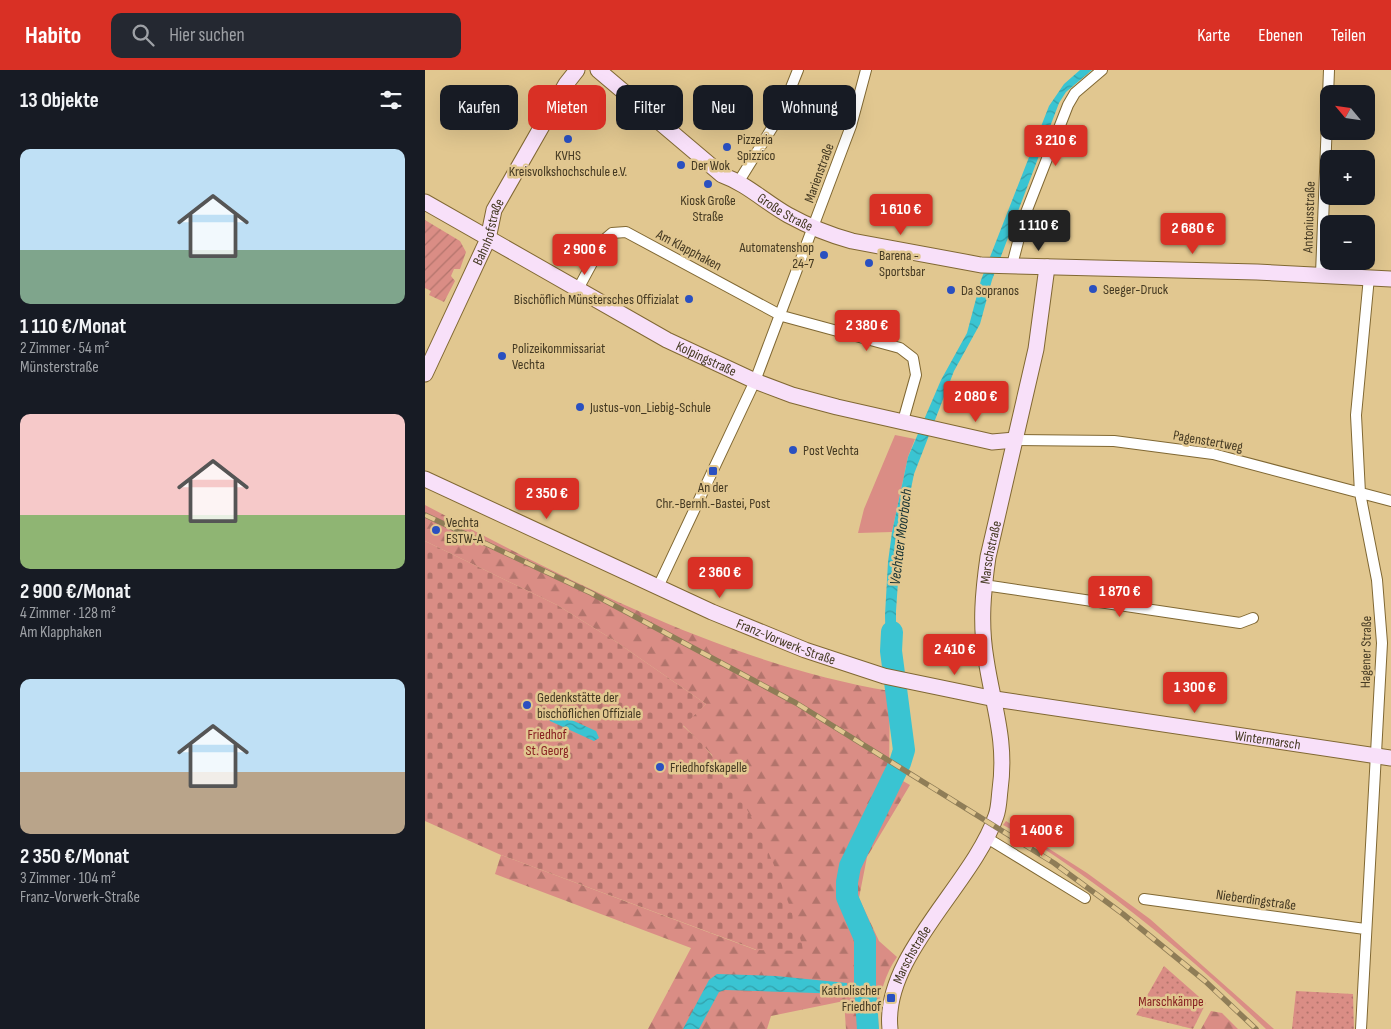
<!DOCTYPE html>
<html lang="de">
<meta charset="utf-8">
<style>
body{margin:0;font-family:"Sofia Sans Condensed",sans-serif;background:#242831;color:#f1f3f6;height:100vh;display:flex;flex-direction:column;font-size:19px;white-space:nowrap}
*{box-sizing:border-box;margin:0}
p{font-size:16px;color:#9ea1a6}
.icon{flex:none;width:28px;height:28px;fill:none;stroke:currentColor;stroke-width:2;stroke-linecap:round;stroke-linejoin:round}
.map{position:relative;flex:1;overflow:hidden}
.sheet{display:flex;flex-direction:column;background:#171b24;width:425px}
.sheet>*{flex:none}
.top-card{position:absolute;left:15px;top:15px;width:475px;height:45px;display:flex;gap:10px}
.needle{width:32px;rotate:299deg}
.controls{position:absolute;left:895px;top:15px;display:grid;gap:10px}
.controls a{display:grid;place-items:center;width:55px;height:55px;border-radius:10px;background:#171b24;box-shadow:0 5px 20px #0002;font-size:25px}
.price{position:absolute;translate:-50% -42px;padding:0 11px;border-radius:5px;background:#d93025;color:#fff;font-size:16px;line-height:32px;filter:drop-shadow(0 1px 2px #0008)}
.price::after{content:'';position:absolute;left:50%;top:30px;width:15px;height:11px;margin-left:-8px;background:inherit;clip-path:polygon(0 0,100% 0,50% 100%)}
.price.selected{background:#222;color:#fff}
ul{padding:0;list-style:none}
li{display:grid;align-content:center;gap:10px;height:265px;padding:0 20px}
li span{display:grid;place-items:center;height:155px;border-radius:10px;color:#555}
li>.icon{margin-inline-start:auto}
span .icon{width:90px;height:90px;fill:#fffc;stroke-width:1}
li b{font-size:21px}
h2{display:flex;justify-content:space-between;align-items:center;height:60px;padding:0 20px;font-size:21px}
.chip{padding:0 18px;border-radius:10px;background:#171b24;box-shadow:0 5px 20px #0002;font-size:18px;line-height:45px}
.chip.selected{background:#d93025;color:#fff}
header{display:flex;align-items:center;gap:30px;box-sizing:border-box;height:70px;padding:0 25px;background:#d93025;color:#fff}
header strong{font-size:24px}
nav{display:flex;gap:28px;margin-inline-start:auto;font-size:18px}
.search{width:350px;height:45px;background:#242831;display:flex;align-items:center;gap:12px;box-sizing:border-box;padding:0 18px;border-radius:10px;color:#9ea1a6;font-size:19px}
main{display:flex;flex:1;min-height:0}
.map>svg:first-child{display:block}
.grass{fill:#da8d85}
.forest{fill:url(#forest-firs)}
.cemetery{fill:url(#cemetery-stones)}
.park{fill:url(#park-dots)}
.garden{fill:url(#garden-furrows)}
.water{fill:url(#water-waves)}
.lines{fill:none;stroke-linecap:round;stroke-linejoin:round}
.stream{stroke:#3ac4d2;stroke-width:4}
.river{stroke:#3ac4d2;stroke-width:22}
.street-casing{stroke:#806833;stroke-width:12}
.secondary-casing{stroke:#806833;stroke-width:17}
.street{stroke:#fff;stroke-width:10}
.secondary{stroke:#f8e0f9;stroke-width:15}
.rail-casing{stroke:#8f7d57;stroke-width:5.5}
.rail{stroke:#e1c790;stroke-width:4;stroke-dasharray:11;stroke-linecap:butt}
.poi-dot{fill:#2a50c0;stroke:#e1c790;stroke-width:2}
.labels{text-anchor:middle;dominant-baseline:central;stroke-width:5;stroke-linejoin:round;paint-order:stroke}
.poi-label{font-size:14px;fill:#443922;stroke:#e1c790;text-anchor:start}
.street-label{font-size:14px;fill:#443922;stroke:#e1c790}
.park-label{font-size:14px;fill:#872021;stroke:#e1c790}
.water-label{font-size:15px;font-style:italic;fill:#112e31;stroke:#e1c790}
</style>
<header>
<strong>Habito</strong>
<div class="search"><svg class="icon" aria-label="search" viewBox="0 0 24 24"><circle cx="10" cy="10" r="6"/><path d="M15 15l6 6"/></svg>Hier suchen</div>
<nav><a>Karte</a><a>Ebenen</a><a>Teilen</a></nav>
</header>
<main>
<section class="sheet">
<h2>13 Objekte<svg class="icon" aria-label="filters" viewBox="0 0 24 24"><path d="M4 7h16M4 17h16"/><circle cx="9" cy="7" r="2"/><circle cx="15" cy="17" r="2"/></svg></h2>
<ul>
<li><span style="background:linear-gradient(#bfe0f5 65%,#7fa58c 0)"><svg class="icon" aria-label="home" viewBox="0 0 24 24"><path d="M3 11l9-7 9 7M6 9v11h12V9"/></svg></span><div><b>1 110 €/Monat</b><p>2 Zimmer · 54 m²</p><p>Münsterstraße</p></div></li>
<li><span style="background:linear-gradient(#f6c9c9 65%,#8fb573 0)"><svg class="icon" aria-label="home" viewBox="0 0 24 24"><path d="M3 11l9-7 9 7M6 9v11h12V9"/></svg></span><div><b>2 900 €/Monat</b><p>4 Zimmer · 128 m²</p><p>Am Klapphaken</p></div></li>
<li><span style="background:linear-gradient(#bfe0f5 60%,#b9a48a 0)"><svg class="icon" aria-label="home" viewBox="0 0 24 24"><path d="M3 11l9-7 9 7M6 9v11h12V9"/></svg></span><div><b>2 350 €/Monat</b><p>3 Zimmer · 104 m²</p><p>Franz-Vorwerk-Straße</p></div></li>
</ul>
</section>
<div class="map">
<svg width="966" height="959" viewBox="0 0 966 959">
<defs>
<pattern id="forest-firs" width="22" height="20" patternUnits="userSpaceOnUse" patternTransform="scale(1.25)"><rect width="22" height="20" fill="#da8d85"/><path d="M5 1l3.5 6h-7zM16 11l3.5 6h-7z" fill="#b2746c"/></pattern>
<pattern id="cemetery-stones" width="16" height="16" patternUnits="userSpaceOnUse" patternTransform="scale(1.25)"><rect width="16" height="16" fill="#da8d85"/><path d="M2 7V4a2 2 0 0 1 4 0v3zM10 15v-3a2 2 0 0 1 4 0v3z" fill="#b2746c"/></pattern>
<pattern id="park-dots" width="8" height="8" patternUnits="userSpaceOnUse" patternTransform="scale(1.25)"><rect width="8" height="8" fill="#da8d85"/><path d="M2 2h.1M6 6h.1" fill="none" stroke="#b2746c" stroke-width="1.8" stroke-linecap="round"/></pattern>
<pattern id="garden-furrows" width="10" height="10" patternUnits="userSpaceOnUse" patternTransform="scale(1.25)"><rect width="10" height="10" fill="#da8d85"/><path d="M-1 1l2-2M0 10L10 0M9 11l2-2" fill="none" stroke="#b2746c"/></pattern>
<pattern id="water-waves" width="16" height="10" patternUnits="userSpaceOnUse" patternTransform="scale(1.25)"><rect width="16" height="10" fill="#3ac4d2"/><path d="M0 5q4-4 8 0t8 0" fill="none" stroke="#32a0aa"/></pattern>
</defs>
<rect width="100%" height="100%" fill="#e1c790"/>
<path class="grass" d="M470,365L490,369L483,387L467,462L433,463L439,439Z
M581,751L662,803L725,849L849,959H841C786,906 729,857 667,812C639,792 609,771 578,755Z"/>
<path class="forest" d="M0,435C147,512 300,593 465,621L464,703L485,715L442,787L434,828L454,871L472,887C459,905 450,936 454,959H421L419,931L346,946L342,959H223L266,878L70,804L76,785L331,880L287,685L258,655L281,634L190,571L132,535L0,471Z
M786,941L797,943L813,959H776Z"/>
<path class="cemetery" d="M0,471L132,535L190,571L281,634L258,656C268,665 279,675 287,686C331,743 359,813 379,881L332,880L76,785L0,751Z"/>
<path class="park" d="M739,896L781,933L768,959L711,945Z
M871,921L928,924L929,959H867Z"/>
<path class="garden" d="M0,150L35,171L41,182L35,199H29L26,206L30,211L19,232L4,225L6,221L0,218Z"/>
<path class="water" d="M655,0H667L641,22L634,33L567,210L555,254L529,301L489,404L476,468L471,541V593L461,590L460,545L463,492L467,462L483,387L516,310L542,263L556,210L624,36L639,14Z
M125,642H129L171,661L174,668L169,671L125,651L123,646Z
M292,904L351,906L422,913L421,924L300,920L294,922L274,959H258L284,910Z"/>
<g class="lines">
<path class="stream" d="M421,918L440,917"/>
<path class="river" d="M443,959L440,917V869L422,827V812L425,796L475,693L479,680L466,581L467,562"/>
<defs>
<path id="street" d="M314,111L355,45L373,0
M587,195L600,145L643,35L650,23L677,0
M896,204L904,0
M153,219L180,169L187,163L201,162L357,246L475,278L488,288L491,305L478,351
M590,370L689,371L788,384L966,431
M559,515L815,553L828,548
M233,517L330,311L426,56L441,0
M562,768L660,828
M719,829L940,859
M936,959L957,573L952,510L935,423L931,345L944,207"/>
<g id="secondary">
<path id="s1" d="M173,0L297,105C322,114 340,132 363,145C383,156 405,165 427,171L556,195L832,202L966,209"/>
<path id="s2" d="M0,132L242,270L330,311L367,325L412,337L567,372L590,370"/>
<path id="s3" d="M0,304L63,169L69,140L141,14L152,0"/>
<path id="s4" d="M0,409L287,542L380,580L459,606L570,629L966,688"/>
<path id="s5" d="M465,959C457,886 548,814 571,746C574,738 574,728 575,720C582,670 568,636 561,589C555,554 558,522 563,487L611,279L622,197"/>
</g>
</defs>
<use href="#street" class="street-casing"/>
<use href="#secondary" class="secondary-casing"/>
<use href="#street" class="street"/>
<use href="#secondary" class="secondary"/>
<defs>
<path id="rail" d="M0,445L166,523L371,633L629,793L698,844L780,911L831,959"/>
</defs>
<use href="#rail" class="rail-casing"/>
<use href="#rail" class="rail"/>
</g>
<g class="poi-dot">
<circle cx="143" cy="69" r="5"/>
<circle cx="302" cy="77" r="5"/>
<circle cx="256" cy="95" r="5"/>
<circle cx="283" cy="114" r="5"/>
<circle cx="399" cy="185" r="5"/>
<circle cx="444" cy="193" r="5"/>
<circle cx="668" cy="219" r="5"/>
<circle cx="526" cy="220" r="5"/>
<circle cx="264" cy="229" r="5"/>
<circle cx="77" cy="286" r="5"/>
<circle cx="155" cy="337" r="5"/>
<circle cx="368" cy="380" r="5"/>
<rect x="283" y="396" width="10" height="10" rx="2.5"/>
<circle cx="11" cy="460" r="5"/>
<circle cx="102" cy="635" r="5"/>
<circle cx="235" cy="697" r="5"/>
<rect x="461" y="923" width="10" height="10" rx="2.5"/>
</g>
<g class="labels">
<g class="poi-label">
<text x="312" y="69">Pizzeria<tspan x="312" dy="16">Spizzico</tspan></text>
<text x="143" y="85" text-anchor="middle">KVHS<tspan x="143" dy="16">Kreisvolkshochschule e.V.</tspan></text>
<text x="266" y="95">Der Wok</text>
<text x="283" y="130" text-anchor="middle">Kiosk Große<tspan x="283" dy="16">Straße</tspan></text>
<text x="389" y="177" text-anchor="end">Automatenshop<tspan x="389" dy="16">24-7</tspan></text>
<text x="454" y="185">Barena -<tspan x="454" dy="16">Sportsbar</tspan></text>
<text x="678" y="219">Seeger-Druck</text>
<text x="536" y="220">Da Sopranos</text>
<text x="254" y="229" text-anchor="end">Bischöflich Münstersches Offizialat</text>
<text x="87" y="278">Polizeikommissariat<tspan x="87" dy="16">Vechta</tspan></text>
<text x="165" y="337">Justus-von_Liebig-Schule</text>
<text x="378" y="380">Post Vechta</text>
<text x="288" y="417" text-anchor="middle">An der<tspan x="288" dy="16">Chr.-Bernh.-Bastei, Post</tspan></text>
<text x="21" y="452">Vechta<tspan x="21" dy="16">ESTW-A</tspan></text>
<text x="112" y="627">Gedenkstätte der<tspan x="112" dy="16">bischöflichen Offiziale</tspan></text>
<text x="245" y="697">Friedhofskapelle</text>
<text x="456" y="920" text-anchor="end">Katholischer<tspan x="456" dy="16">Friedhof</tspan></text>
</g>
<g class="street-label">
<text transform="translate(394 103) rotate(-70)">Marienstraße</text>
<text stroke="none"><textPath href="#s1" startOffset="236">Große Straße</textPath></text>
<text transform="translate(884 147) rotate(-88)">Antoniusstraße</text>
<text stroke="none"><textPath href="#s3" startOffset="156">Bahnhofstraße</textPath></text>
<text transform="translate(264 180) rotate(28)">Am Klapphaken</text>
<text stroke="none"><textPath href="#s2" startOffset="322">Kolpingstraße</textPath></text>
<text transform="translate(783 371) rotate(10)">Pagenstertweg</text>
<text stroke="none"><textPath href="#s5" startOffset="508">Marschstraße</textPath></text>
<text stroke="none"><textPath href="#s4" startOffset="396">Franz-Vorwerk-Straße</textPath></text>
<text transform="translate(941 582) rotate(-89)">Hagener Straße</text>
<text stroke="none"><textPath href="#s4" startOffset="889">Wintermarsch</textPath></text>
<text transform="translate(831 830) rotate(8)">Nieberdingstraße</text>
<text stroke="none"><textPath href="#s5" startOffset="79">Marschstraße</textPath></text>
</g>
<g class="park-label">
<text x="122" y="664">Friedhof<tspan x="122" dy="16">St. Georg</tspan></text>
<text x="746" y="931">Marschkämpe</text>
</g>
<g class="water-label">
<text transform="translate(476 467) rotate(-83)">Vechtaer Moorbach</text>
</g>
</g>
</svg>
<div class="controls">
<a><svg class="needle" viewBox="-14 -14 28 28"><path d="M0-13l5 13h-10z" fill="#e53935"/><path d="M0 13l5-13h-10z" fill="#9ea1a6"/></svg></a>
<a>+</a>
<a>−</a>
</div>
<b class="price" style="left:631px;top:97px">3 210 €</b>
<b class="price" style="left:476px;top:166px">1 610 €</b>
<b class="price selected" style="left:614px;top:182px">1 110 €</b>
<b class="price" style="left:768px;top:185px">2 680 €</b>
<b class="price" style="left:160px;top:206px">2 900 €</b>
<b class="price" style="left:442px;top:282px">2 380 €</b>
<b class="price" style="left:551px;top:353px">2 080 €</b>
<b class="price" style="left:122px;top:450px">2 350 €</b>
<b class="price" style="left:295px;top:529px">2 360 €</b>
<b class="price" style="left:695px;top:548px">1 870 €</b>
<b class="price" style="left:530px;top:606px">2 410 €</b>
<b class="price" style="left:770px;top:644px">1 300 €</b>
<b class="price" style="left:617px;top:787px">1 400 €</b>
<div class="top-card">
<a class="chip">Kaufen</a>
<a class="chip selected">Mieten</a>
<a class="chip">Filter</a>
<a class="chip">Neu</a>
<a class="chip">Wohnung</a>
</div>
</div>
</main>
